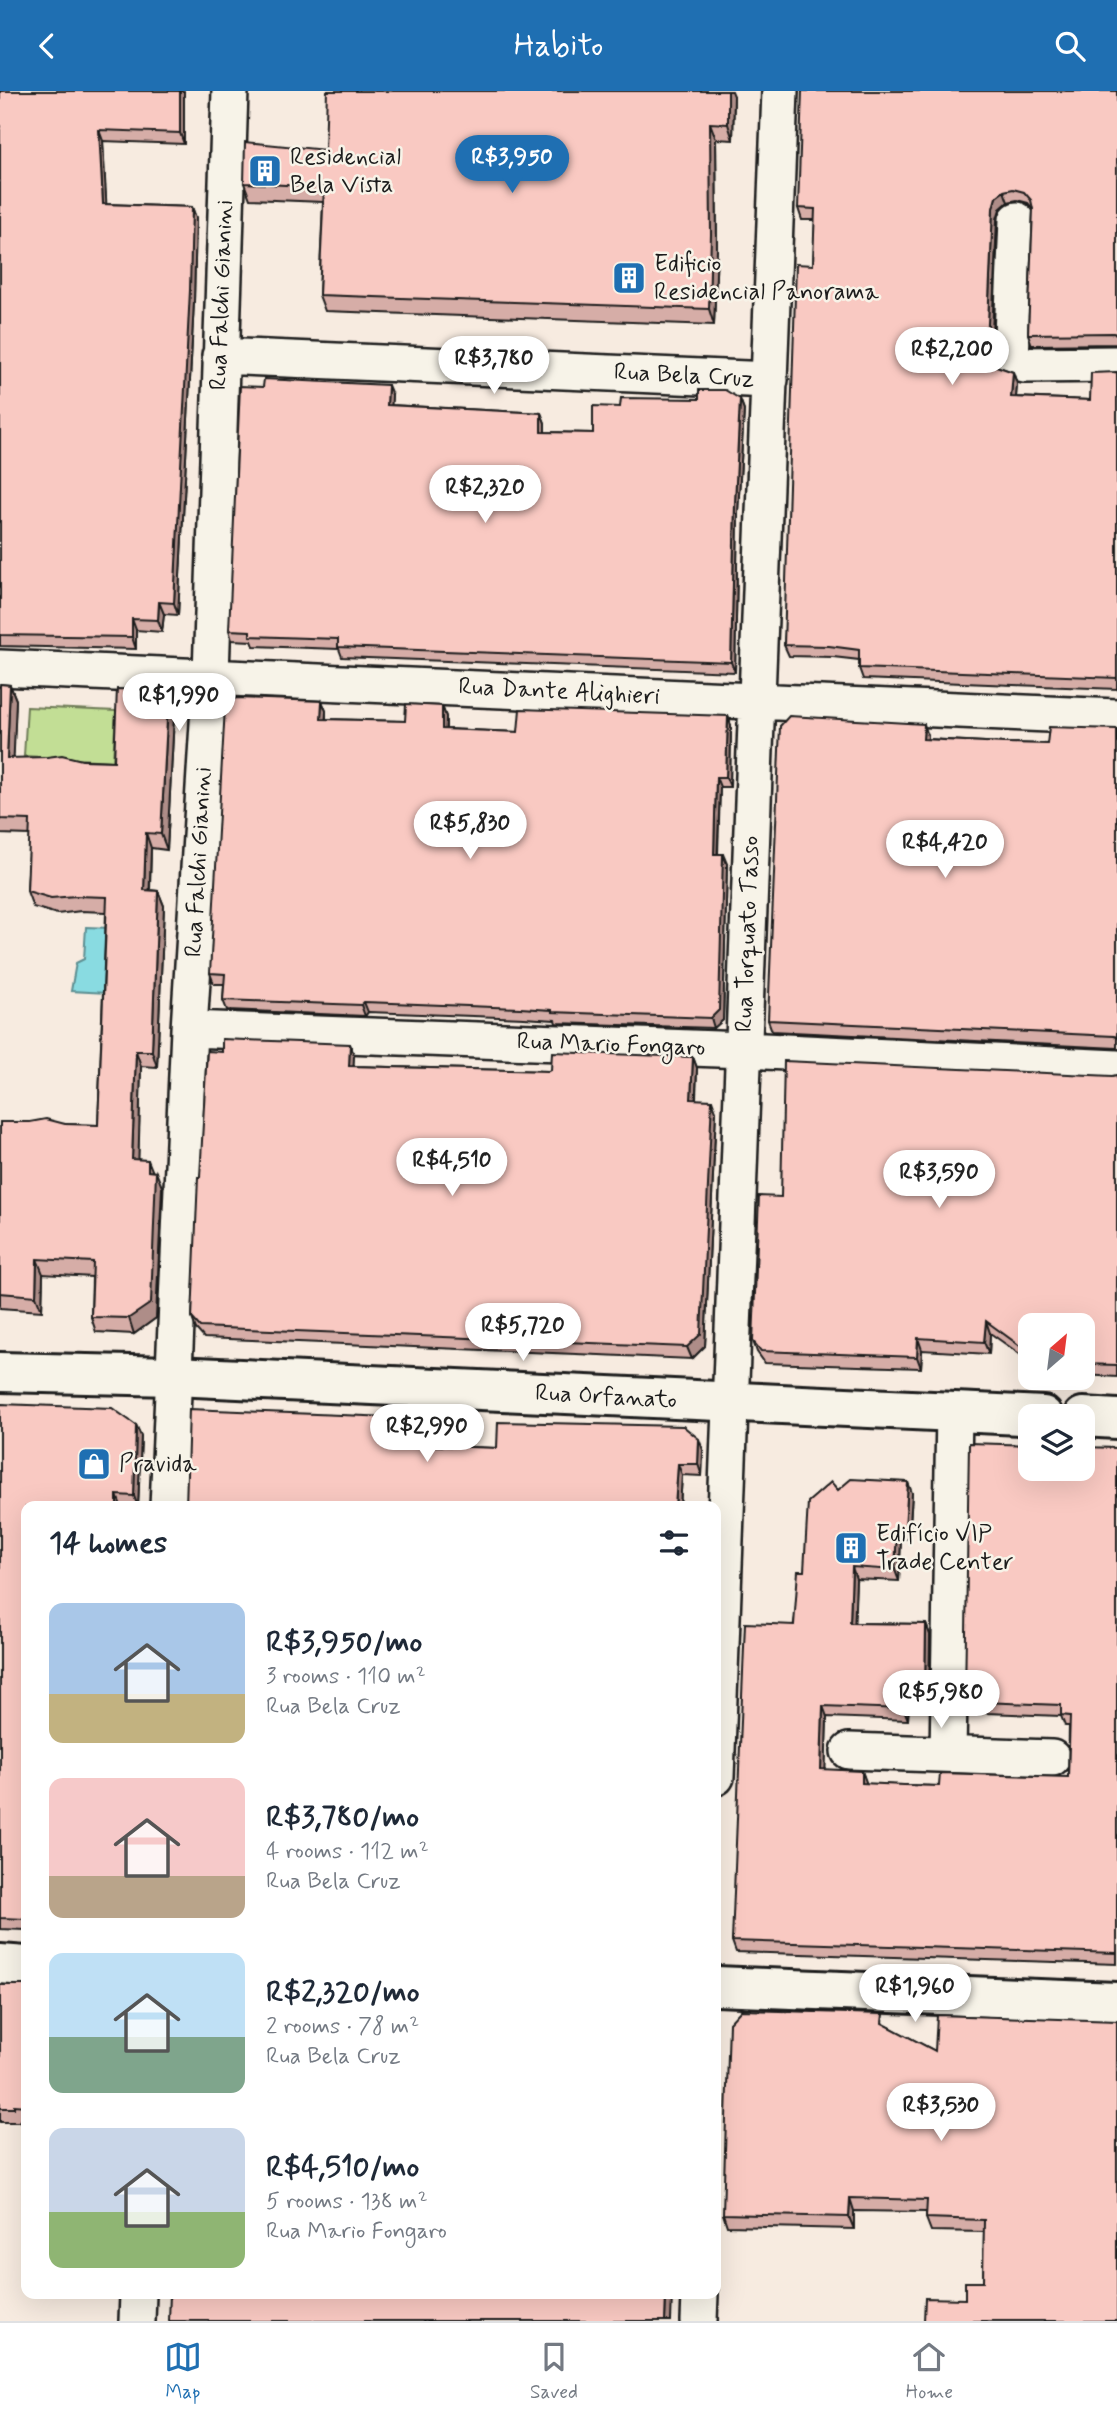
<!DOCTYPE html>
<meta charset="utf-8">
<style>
body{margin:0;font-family:Mynerve,sans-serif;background:#f6f6f7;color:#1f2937;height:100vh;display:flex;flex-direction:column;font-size:26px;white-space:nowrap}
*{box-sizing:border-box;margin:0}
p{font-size:23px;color:#747a83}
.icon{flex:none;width:38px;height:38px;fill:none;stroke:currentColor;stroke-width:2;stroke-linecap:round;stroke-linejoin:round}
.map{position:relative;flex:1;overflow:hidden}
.panel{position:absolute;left:21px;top:1410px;width:700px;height:798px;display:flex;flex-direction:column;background:#fff;border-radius:14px;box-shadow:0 7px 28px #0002}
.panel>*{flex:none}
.needle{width:46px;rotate:28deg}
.controls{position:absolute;left:1018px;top:1222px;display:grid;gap:14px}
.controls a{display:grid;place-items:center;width:77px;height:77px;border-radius:14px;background:#fff;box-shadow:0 7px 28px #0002;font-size:35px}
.price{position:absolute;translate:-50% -60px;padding:0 16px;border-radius:24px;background:#fff;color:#222;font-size:23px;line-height:46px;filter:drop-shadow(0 2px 4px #0008)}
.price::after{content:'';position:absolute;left:50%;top:42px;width:21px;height:16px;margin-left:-10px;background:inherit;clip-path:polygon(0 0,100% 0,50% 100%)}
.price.active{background:#1f6fb2;color:#fff}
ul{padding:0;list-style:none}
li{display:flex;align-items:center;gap:21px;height:175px;padding:0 28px}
li span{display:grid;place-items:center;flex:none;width:196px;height:140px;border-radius:14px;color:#555}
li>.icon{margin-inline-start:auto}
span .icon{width:84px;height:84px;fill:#fffc;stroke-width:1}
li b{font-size:30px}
h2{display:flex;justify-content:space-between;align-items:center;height:84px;padding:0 28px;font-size:30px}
header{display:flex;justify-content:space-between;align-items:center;height:91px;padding:0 28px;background:#1f6fb2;color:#fff;font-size:32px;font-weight:600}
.menu{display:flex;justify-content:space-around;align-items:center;height:98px;border-top:2px solid #e0e1e3;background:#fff;font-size:19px;color:#747a83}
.menu a{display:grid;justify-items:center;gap:4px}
.menu .active{color:#1f6fb2}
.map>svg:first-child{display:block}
.green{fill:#c2de95;stroke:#6f7d58;stroke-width:2}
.water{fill:#89dbe1;stroke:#5d8f92;stroke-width:2}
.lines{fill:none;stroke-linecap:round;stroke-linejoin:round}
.street-casing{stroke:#1c1c1c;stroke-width:40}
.secondary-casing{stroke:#1c1c1c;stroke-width:44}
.street{stroke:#f7f3e8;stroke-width:35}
.secondary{stroke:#f7f3e8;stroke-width:38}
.wall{fill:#d6ada7;stroke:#1c1c1c;stroke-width:2}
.shaded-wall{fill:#ae8d88;stroke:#1c1c1c;stroke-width:2}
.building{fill:#f9c9c2;stroke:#1c1c1c;stroke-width:2}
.labels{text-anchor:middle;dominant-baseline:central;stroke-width:5;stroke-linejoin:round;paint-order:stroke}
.poi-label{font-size:24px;fill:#1c1c1c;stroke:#f7f3e8;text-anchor:start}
.street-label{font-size:24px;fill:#1c1c1c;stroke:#f7f3e8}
</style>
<header><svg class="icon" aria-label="back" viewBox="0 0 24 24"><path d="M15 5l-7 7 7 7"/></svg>Habito<svg class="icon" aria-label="search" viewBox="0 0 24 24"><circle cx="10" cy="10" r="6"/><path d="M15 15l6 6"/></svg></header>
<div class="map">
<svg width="1117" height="2230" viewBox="0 0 1117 2230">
<rect width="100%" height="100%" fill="#f7ebe0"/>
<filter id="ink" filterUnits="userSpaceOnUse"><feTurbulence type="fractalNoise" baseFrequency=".0143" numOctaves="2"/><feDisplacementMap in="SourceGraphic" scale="14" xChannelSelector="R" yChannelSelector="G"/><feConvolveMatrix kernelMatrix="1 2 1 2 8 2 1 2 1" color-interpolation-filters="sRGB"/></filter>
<g filter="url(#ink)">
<path class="green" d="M27,616L116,620L113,670L24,665Z"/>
<path class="water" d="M86,836L110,837L107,902L71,900L76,872L84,868Z"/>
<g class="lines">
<defs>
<path id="street" d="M1017,129L1011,267L1013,271L1025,274L1117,273
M220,265L770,289
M0,577L1117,626
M189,938L744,959L1117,977
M168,1416L189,938L211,584L230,0
M849,1660L1052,1667
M948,1662L954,1321
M716,1686L780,0
M137,2230L138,2203
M699,2230L700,2203"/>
<path id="secondary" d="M0,1281L174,1285L1043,1325
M1083,1326L1117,1328
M0,1873L26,1875
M716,1895L1117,1911"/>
</defs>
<use href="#street" class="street-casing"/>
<use href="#secondary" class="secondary-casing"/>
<use href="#street" class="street"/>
<use href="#secondary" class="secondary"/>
</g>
<path class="wall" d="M0,0H184V53L103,50L106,113L192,116L196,127L194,210L178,524L164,523L162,541L136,539V558L0,555Z
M1117,0V253L1032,254L1028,243L1033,118L1028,112L1017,109L1008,111L1000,118L997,128L991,266L996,275L1013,281L1017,293L1016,306L1090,309L1113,282L1117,281V598L863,588L859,577V569L833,566L789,565L784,554L813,174L815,129H802L798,117Z
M734,5L733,49L716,48L717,158L714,234L325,220L319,204L323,111L250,108L244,92L325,59Z
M392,304L391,314L541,322L545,332V341L593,342L620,316L740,308L744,319L738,421L735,581L342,566L339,558L254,555L252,550L232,549L229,539Z
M0,593L10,594L16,609L13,667L114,670L168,610L174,625L167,759L151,757L150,799L158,800L164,815L157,976L141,975L138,1068L152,1080L162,1096L156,1227L134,1243L96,1241L91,1226L92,1186L43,1183L42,1220L0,1217V1031L98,1034L106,821L81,820L57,823L33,816L27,800L30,744L0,743Z
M322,610L326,620V628L405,630L442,615L446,626V638L518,641L728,625L731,635L730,696H720L718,763L727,773L723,929L714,937L556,932L555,929L524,927L395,922L368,921L365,925L227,919L223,909L224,893H214L210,882Z
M1117,638V957L772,940L768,929L928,645V648L1005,652L1047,653Z
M350,953L354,964L353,975L548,980L693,966L697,977L696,1008L716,1020L705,1255L692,1268L204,1247L196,1238L192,1227L200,1086L222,961Z
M1117,984V1286L1083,1284V1234H1031V1271L990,1242L989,1263L922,1259L921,1277L765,1272L757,1261L753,1250L781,1106Z
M0,1313L136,1334L141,1345L138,1416H26V1839L0,1838Z
M416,1327L420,1338V1354L497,1357L703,1359L702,1385L682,1384L680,1416H186Z
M1117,1357V1873L736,1861L732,1850L804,1480L838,1399L912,1402L909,1448H901L899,1490L856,1488L854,1532L926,1533L930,1544L929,1608H909L908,1629L827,1626L825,1679L862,1680L866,1693L939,1695L1068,1686L1069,1635H1065L1061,1625L986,1622L985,1618L969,1617L965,1606Z
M0,1894H26V2029H20L19,2031H0Z
M887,1935L935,1960L1117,2230L965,2208L983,2191L984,2141L931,2140L926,2127V2121L854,2120V2138L727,2135L723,2123Z"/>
<path class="shaded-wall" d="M180,0H184V53L180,42Z
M728,0H732L734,5L733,49L728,33Z
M710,32L716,48L717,158L714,234L709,218Z
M99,39L103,50L107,125L103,113Z
M1004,100L1008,111L1000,118L997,128L991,266L993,276L987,255L993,117L996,106Z
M192,116L196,127L194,210L178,524L174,512Z
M1013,281L1017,293L1015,318L1011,306Z
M388,294L392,304L391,324L387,314Z
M740,308L744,319L738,421L735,581L731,571L735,411Z
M541,322L545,332V351L541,341Z
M159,511L164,523L162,541L158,529Z
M132,528L136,539V558L132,546Z
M10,594L16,609L13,682L7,667Z
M168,610L174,625L167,759L161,743Z
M322,610L326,620L325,638L321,628Z
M442,615L446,626L445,648L442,638Z
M728,625L731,635L730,696L726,686Z
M924,633L928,645L927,660L923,648Z
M716,686L720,696L717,773L714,763Z
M146,742L151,757L149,815L144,799Z
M723,763L727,773L723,929L714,937L711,927Z
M158,800L164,815L157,976L152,960Z
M364,911L368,921L365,925L361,914Z
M350,953L354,964L353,986L349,975Z
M136,960L141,975L138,1083L132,1068Z
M693,966L697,977L695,1019L691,1008Z
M712,1009L716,1020L705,1255L692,1268L687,1256Z
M148,1069L154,1084L148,1080Z
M156,1081L162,1096L156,1227L134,1243L129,1227Z
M37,1168L43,1183L42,1220L36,1205Z
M986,1230L990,1242L989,1263L984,1251Z
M918,1247L922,1259L921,1277L917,1266Z
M416,1327L420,1338L419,1365L415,1354Z
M136,1334L141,1345L138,1416L134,1405Z
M699,1348L703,1359L702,1385L698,1373Z
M678,1373L682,1384L680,1416H675Z
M908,1391L912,1402L909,1448L905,1437Z
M117,1404L121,1415V1416H117Z
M897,1437L901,1448L899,1490L895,1479Z
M852,1476L856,1488L854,1543L850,1532Z
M926,1533L930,1544L929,1608L925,1597Z
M905,1597L909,1608L908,1629L904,1618Z
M823,1615L827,1626L825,1690L821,1678Z
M862,1680L866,1691V1703L862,1692Z
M850,2107L854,2120V2138L849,2126Z
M666,2203H672L671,2230H665Z"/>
<path class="building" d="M0,0H180V42L99,39L103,113L192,116L190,199L174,512L159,511L158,529L132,528V546L0,544Z
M327,0H728V33L710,32L711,143L709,218L319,204L324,96L244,92L245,51L325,59Z
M802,0H1117V243L1113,242L1028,243L1033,118L1031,109L1024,101L1013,98L1004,100L996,106L993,117L987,255L989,265L996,275L1013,281L1011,306L1090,309L1091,282L1117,281V587L859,577V559L829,555L784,554L796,173L813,174L814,144L815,118L798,117Z
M264,288L388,294L387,314L541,322V341L593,342V315L620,316L621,307L699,308V299H725L740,308L735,411L731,571L338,556V548L250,545V540L229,539L240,295L263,296Z
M0,593L10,594L7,667L47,666L62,664L82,669L114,670L117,598L159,599L168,610L161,743L146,742L144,799L158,800L152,960H136L132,1068L148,1069V1080L156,1081L151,1212L129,1227L91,1226L93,1171L37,1168L36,1205L0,1202V1031H30L46,1028L65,1033L98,1034L107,806L76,805L51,807L27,800L30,729L0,728Z
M236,607L322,610L321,628L405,630L406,613L442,615V638L518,641L520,618L728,625L726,686H716L714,763H723L719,919L711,927L552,921V919L520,917L392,912L364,911L361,914L223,909L225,883L210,882L225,616Z
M789,625L924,633L923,648L1005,652L1047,653L1049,636L1117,638V946L1114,945L768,929L780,635Z
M222,948L350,953L349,975L548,980L551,979L552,961L693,966L691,1008L712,1009L701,1243L687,1256L200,1236L192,1227L198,1086H200L207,960L222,961Z
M784,970L1112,985L1117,984V1274L1083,1273V1234H1031V1263L986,1230L984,1251L918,1247L917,1266L761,1260L753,1250L759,1105L781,1106Z
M0,1313L112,1317L136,1334L134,1405L117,1404V1416H26V1828L0,1827Z
M189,1318L416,1327L415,1354L497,1357L498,1331L683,1335L699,1348L698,1373H678L675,1416H186Z
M969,1352L1031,1354V1377H1083V1356L1117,1357V1862L732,1850L745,1532L794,1534L798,1480H804L808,1411L831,1391L838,1399L851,1388L908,1391L905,1437H897L895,1479L852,1476L850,1532L926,1533L925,1597H905L904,1618L823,1615L821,1678L862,1680V1692L904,1694L939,1695L940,1682L1068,1686L1070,1625L1061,1624V1614L982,1611V1607L965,1606Z
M0,1894H26V2015L14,2014V2017H0Z
M741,1919L883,1923L882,1932L935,1960L937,1924L1117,1930V2230H924L925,2207L965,2208V2191H983L984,2129L926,2127L927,2109L850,2107L849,2126L723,2123L729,1932Z
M170,2203H666L665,2230H169Z"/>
</g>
<defs>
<symbol id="building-square" viewBox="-11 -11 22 22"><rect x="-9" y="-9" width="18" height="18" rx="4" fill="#1f6fb2" stroke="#f7f3e8"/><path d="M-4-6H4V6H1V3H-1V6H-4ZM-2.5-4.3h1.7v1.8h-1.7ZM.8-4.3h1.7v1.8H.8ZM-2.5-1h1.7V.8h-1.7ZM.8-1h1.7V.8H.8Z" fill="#fff"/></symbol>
<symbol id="shop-square" viewBox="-11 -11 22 22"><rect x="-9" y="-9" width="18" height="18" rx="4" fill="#1f6fb2" stroke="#f7f3e8"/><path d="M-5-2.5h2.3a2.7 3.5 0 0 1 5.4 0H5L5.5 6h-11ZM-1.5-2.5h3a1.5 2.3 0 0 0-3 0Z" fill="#fff"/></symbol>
</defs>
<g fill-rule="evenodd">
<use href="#building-square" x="246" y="61" width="38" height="38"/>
<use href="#building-square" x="610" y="168" width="38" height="38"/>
<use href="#shop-square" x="75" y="1354" width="38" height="38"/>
<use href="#building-square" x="832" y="1438" width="38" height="38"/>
</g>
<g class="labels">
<g class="poi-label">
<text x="290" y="66">Residencial<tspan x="290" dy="28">Bela Vista</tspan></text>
<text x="654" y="173">Edificio<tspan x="654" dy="28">Residencial Panorama</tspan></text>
<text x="119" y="1373">Pravida</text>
<text x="876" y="1443">Edifício VIP<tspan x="876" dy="28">Trade Center</tspan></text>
</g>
<g class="street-label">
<text transform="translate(222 204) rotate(-88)">Rua Falchi Gianini</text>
<text transform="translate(684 285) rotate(3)">Rua Bela Cruz</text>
<text transform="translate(559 601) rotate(3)">Rua Dante Alighieri</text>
<text transform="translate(199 771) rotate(-87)">Rua Falchi Gianini</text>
<text transform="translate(748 843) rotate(-88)">Rua Torquato Tasso</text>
<text transform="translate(611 954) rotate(2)">Rua Mario Fongaro</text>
<text transform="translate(606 1306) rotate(3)">Rua Orfanato</text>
</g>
</g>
</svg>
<div class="controls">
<a><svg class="needle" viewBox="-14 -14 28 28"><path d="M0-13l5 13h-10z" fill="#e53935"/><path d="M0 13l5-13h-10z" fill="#747a83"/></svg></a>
<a><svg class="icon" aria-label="layers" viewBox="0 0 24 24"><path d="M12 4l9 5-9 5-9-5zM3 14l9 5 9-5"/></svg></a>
</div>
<b class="price active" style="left:512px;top:104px">R$3,950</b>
<b class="price" style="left:952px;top:296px">R$2,200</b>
<b class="price" style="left:494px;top:305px">R$3,780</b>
<b class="price" style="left:485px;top:434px">R$2,320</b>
<b class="price" style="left:179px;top:642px">R$1,990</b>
<b class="price" style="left:470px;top:770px">R$5,830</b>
<b class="price" style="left:945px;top:789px">R$4,420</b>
<b class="price" style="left:452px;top:1107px">R$4,510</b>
<b class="price" style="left:939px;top:1119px">R$3,590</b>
<b class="price" style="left:523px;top:1272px">R$5,720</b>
<b class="price" style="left:427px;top:1373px">R$2,990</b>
<b class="price" style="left:941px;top:1639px">R$5,980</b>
<b class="price" style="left:915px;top:1933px">R$1,960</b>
<b class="price" style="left:941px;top:2052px">R$3,530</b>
<section class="panel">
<h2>14 homes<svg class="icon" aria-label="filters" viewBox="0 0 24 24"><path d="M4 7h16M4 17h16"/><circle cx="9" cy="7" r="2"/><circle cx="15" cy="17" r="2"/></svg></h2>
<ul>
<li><span style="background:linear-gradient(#a9c7e8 65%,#c2b280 0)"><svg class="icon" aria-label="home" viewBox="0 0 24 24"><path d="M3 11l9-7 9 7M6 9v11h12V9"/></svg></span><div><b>R$3,950/mo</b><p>3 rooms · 110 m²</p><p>Rua Bela Cruz</p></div></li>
<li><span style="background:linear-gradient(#f6c9c9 70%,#b9a48a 0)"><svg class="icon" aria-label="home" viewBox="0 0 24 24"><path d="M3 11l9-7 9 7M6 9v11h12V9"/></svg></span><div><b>R$3,780/mo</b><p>4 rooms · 112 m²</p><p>Rua Bela Cruz</p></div></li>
<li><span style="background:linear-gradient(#bfe0f5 60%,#7fa58c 0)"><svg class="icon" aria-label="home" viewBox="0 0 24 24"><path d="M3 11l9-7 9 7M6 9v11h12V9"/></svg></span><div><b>R$2,320/mo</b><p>2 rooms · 78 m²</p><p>Rua Bela Cruz</p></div></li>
<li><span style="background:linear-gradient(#c9d6e8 60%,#8fb573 0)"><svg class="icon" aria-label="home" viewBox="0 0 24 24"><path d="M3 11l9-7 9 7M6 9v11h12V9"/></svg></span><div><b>R$4,510/mo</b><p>5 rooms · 138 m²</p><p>Rua Mario Fongaro</p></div></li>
</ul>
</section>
</div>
<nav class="menu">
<a class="active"><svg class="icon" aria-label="map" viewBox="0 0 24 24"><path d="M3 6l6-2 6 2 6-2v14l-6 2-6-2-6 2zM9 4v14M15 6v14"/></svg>Map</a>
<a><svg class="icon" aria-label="saved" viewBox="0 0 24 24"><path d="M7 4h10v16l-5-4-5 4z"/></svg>Saved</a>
<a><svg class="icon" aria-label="home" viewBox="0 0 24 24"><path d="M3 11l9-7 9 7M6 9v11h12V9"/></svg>Home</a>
</nav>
